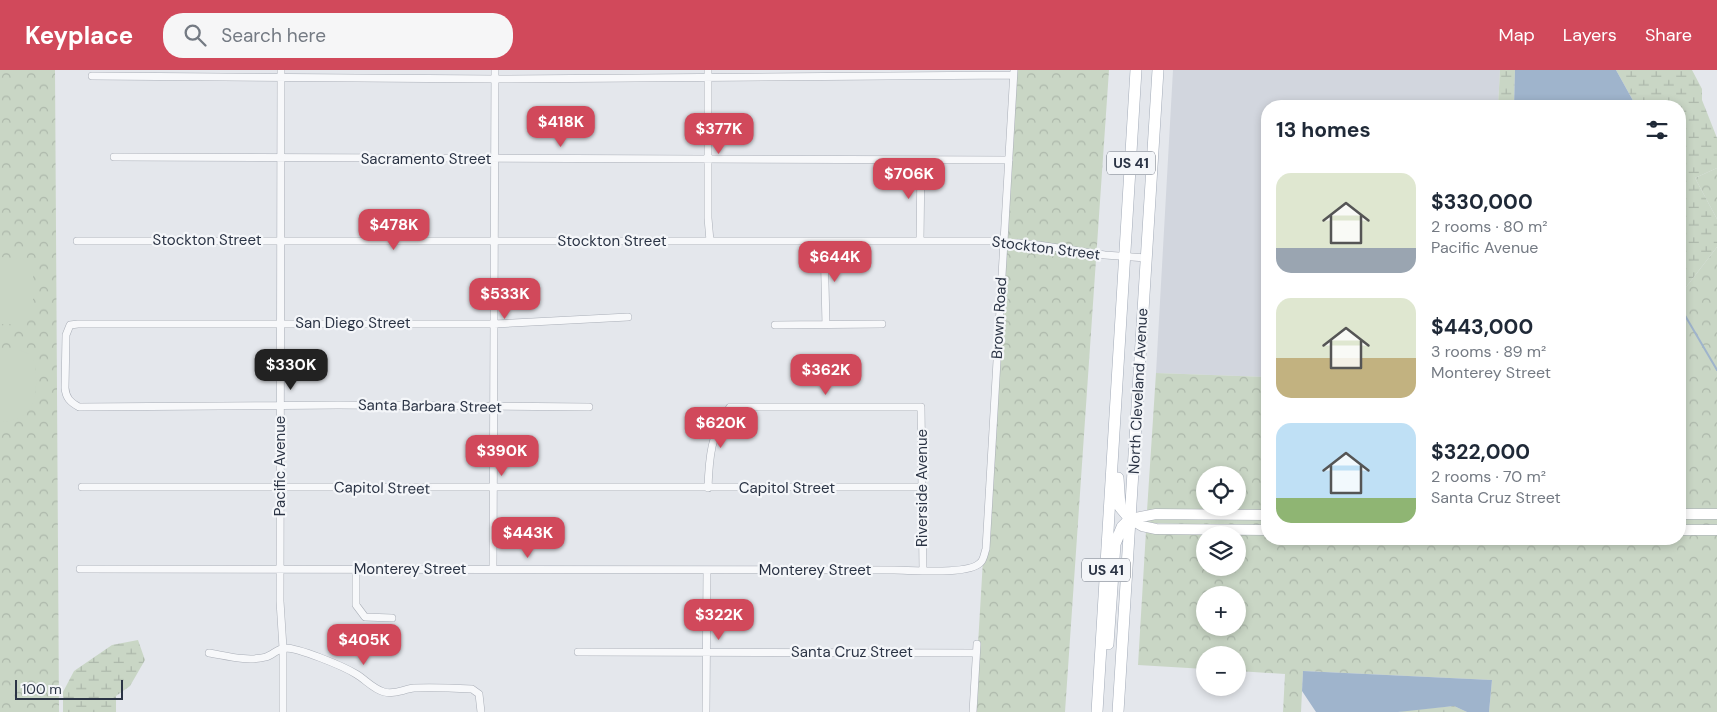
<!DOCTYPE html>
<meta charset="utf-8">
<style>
body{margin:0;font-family:"DM Sans",sans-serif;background:#f6f6f7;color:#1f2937;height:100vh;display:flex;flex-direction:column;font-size:19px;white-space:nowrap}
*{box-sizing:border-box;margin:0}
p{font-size:16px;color:#747a83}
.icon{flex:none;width:28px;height:28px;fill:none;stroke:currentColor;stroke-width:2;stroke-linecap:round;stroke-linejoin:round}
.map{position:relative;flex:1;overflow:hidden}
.side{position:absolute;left:1261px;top:30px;width:425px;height:445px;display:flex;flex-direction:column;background:#fff;border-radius:20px;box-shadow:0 2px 8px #0003}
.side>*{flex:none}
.controls{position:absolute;left:1196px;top:396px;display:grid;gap:10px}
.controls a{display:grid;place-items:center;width:50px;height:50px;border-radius:50%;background:#fff;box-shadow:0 2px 8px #0003;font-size:25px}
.scale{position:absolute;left:15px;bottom:12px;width:108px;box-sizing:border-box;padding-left:5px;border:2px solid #2b3445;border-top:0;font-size:14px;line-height:18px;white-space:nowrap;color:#2b3445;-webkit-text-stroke:4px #f4f6f9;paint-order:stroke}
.price{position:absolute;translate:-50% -42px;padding:0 11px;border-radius:10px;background:#d1495b;color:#fff;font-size:16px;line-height:32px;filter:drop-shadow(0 1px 2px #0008)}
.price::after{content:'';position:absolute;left:50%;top:30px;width:15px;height:11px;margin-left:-8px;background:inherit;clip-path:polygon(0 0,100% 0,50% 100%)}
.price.on{background:#222;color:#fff}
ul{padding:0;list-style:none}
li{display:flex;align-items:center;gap:15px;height:125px;padding:0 15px}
li span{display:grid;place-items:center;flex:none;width:140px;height:100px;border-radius:15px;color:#555}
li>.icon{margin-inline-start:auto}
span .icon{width:60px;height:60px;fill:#fffc;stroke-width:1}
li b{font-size:21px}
h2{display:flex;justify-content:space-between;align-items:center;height:60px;padding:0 15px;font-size:21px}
header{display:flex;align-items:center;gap:30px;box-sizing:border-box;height:70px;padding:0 25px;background:#d1495b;color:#fff}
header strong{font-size:24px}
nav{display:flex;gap:28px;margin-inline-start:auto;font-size:18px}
.search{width:350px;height:45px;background:#f6f6f7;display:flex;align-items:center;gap:12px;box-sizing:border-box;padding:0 18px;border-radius:20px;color:#747a83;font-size:19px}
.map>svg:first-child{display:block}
.built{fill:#d2d6de}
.forest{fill:url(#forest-crowns);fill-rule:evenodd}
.wetland{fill:url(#wetland-marsh)}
.garden{fill:#c9d6c5}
.water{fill:#9fb4cc}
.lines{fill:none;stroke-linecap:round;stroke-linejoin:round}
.stream{stroke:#9fb4cc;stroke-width:2}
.minor-casing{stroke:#a9aeb7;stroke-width:8}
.secondary-casing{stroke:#a9aeb7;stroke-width:11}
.primary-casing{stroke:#a3abb8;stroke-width:12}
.minor{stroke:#f7f8fa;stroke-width:7}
.secondary{stroke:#fff;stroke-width:10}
.primary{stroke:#fff;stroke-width:11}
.labels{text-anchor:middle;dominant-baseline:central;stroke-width:4.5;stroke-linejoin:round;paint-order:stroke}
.shield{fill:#f4f6f9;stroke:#676e7b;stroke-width:1}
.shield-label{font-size:14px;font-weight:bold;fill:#2b3445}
.street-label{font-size:15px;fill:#2b3445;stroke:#f4f6f9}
</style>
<header>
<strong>Keyplace</strong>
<div class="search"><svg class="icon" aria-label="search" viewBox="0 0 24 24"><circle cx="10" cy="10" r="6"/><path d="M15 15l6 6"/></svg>Search here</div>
<nav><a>Map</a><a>Layers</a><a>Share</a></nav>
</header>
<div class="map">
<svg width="1717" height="642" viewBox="0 0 1717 642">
<defs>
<pattern id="forest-crowns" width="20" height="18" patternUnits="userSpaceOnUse" patternTransform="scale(1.25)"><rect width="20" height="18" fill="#c9d6c5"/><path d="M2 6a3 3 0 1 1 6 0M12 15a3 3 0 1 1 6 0" fill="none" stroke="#adb8ab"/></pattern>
<pattern id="wetland-marsh" width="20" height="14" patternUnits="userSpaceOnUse" patternTransform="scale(1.25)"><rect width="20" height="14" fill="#c9d6c5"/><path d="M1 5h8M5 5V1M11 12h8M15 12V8" fill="none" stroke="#adb8ab"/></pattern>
</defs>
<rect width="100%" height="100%" fill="#e4e7ec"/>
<path class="built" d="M1173,0H1500L1498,36H1268L1267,307L1156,303Z"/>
<path class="forest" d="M0,0H55L59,642H0Z
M1012,0H1109L1065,642H974Z
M1717,98V149L1695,108Z
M1717,177V440H1680V225Z
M1156,303L1267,307V441H1147ZM1205,405H1238V438H1205Z
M1156,448L1267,449L1268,456L1146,453V449Z
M1680,448H1717V456H1680Z
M1146,461L1267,464L1268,469H1680V464H1717V642H1489L1492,610L1303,601L1301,642H1283L1285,604L1238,601V585H1205V599L1138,595ZM1205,465H1238V498H1205ZM1205,525H1238V558H1205Z"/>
<path class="wetland" d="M1500,0H1515L1514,36H1498Z
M1616,0H1692L1702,19V30L1717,68V98L1695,108L1717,149V177L1680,225V36H1636Z
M138,570L145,590L130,616L116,626V642H63V622L74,601L112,575Z
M1454,636L1467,642H1398L1406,640Z"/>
<path class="garden" d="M0,187L23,189L33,200V247L25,254H0Z
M0,280H19L29,284C36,292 36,299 36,309C37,335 29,349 2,352H0Z"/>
<path class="water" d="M1515,0H1616L1636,36H1514Z
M1303,601L1492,610L1489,642H1467L1454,636L1398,642H1316L1302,621Z"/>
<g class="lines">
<path class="stream" d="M1680,237L1717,300"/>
<defs>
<path id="minor" d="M281,0L280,531L283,578V642
M708,0V148L710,171
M92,6L495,9L1013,5
M114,87L1009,90
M77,171H997L1038,175L1105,185L1146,188
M824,171L826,255
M920,171L921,90
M775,255L882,254
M589,337L338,335L79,337C70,332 66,328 65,318L66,265L70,255L78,254H494L628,247
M82,417H921
M708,418C709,388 711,362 730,337H921L923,500
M80,499L894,500C912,500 968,505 980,493C984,490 984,484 986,479L1014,0
M356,499V535L365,547L392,548
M493,499L495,0
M578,582L976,583
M209,583C227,586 248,592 266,587C272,585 278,579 284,578C297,577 343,596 356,604C366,610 373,619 384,622C395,625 404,619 414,618C433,617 453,618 472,619L479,624L481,642
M706,642L707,500
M973,642L977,574"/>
<path id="secondary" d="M1680,444H1717
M1130,449L1142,456L1156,459L1268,460
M1130,449L1156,444L1268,445
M1680,460H1717"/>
<path id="primary" d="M1118,408L1120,437L1130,449
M1108,574L1115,474L1122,457L1130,449
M1097,642L1136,0
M1118,642L1158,0"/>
</defs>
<use href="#minor" class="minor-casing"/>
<use href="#secondary" class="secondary-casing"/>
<use href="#primary" class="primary-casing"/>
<use href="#minor" class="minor"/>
<use href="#secondary" class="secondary"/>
<use href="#primary" class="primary"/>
</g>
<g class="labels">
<g class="shield">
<rect x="1107" y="81.5" width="48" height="23" rx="4"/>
<rect x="1082" y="488.5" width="48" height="23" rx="4"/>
</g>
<g class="shield-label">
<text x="1131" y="93">US 41</text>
<text x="1106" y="500">US 41</text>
</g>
<g class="street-label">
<text x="426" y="89">Sacramento Street</text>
<text x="207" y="170">Stockton Street</text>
<text x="612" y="171">Stockton Street</text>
<text transform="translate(1046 178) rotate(7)">Stockton Street</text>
<text transform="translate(999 248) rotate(-87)">Brown Road</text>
<text x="353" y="253">San Diego Street</text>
<text transform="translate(1138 321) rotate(-87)">North Cleveland Avenue</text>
<text transform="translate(430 336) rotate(1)">Santa Barbara Street</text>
<text transform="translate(280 396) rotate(-90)">Pacific Avenue</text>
<text transform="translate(382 418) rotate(1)">Capitol Street</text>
<text x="787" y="418">Capitol Street</text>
<text transform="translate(922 418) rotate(-90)">Riverside Avenue</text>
<text x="410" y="499">Monterey Street</text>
<text x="815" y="500">Monterey Street</text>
<text x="852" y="582">Santa Cruz Street</text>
</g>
</g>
</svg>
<div class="controls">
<a><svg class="icon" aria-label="locate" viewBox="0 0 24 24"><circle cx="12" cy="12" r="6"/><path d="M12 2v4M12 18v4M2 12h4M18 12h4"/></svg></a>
<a><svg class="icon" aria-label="layers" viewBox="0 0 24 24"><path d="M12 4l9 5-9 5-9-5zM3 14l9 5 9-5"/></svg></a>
<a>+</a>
<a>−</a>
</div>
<div class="scale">100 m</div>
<b class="price" style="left:561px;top:78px">$418K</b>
<b class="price" style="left:719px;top:85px">$377K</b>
<b class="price" style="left:909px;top:130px">$706K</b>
<b class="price" style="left:394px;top:181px">$478K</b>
<b class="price" style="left:835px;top:213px">$644K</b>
<b class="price" style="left:505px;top:250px">$533K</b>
<b class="price on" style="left:291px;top:321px">$330K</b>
<b class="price" style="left:826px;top:326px">$362K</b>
<b class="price" style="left:721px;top:379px">$620K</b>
<b class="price" style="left:502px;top:407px">$390K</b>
<b class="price" style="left:528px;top:489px">$443K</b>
<b class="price" style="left:719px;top:571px">$322K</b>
<b class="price" style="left:364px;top:596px">$405K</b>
<section class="side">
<h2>13 homes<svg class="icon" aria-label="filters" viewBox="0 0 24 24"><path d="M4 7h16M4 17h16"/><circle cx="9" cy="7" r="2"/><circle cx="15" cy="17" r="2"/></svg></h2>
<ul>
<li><span style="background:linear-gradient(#dfe7d0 75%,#9aa5b1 0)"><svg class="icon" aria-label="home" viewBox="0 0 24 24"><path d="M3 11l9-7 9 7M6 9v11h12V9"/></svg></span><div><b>$330,000</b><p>2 rooms · 80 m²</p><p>Pacific Avenue</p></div></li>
<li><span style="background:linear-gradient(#dfe7d0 60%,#c2b280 0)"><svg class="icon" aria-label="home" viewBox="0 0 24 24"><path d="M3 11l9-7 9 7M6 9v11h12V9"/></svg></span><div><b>$443,000</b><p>3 rooms · 89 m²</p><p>Monterey Street</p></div></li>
<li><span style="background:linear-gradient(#bfe0f5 75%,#8fb573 0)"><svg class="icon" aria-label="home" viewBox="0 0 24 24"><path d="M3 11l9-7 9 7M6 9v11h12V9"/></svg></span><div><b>$322,000</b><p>2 rooms · 70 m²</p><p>Santa Cruz Street</p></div></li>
</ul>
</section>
</div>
